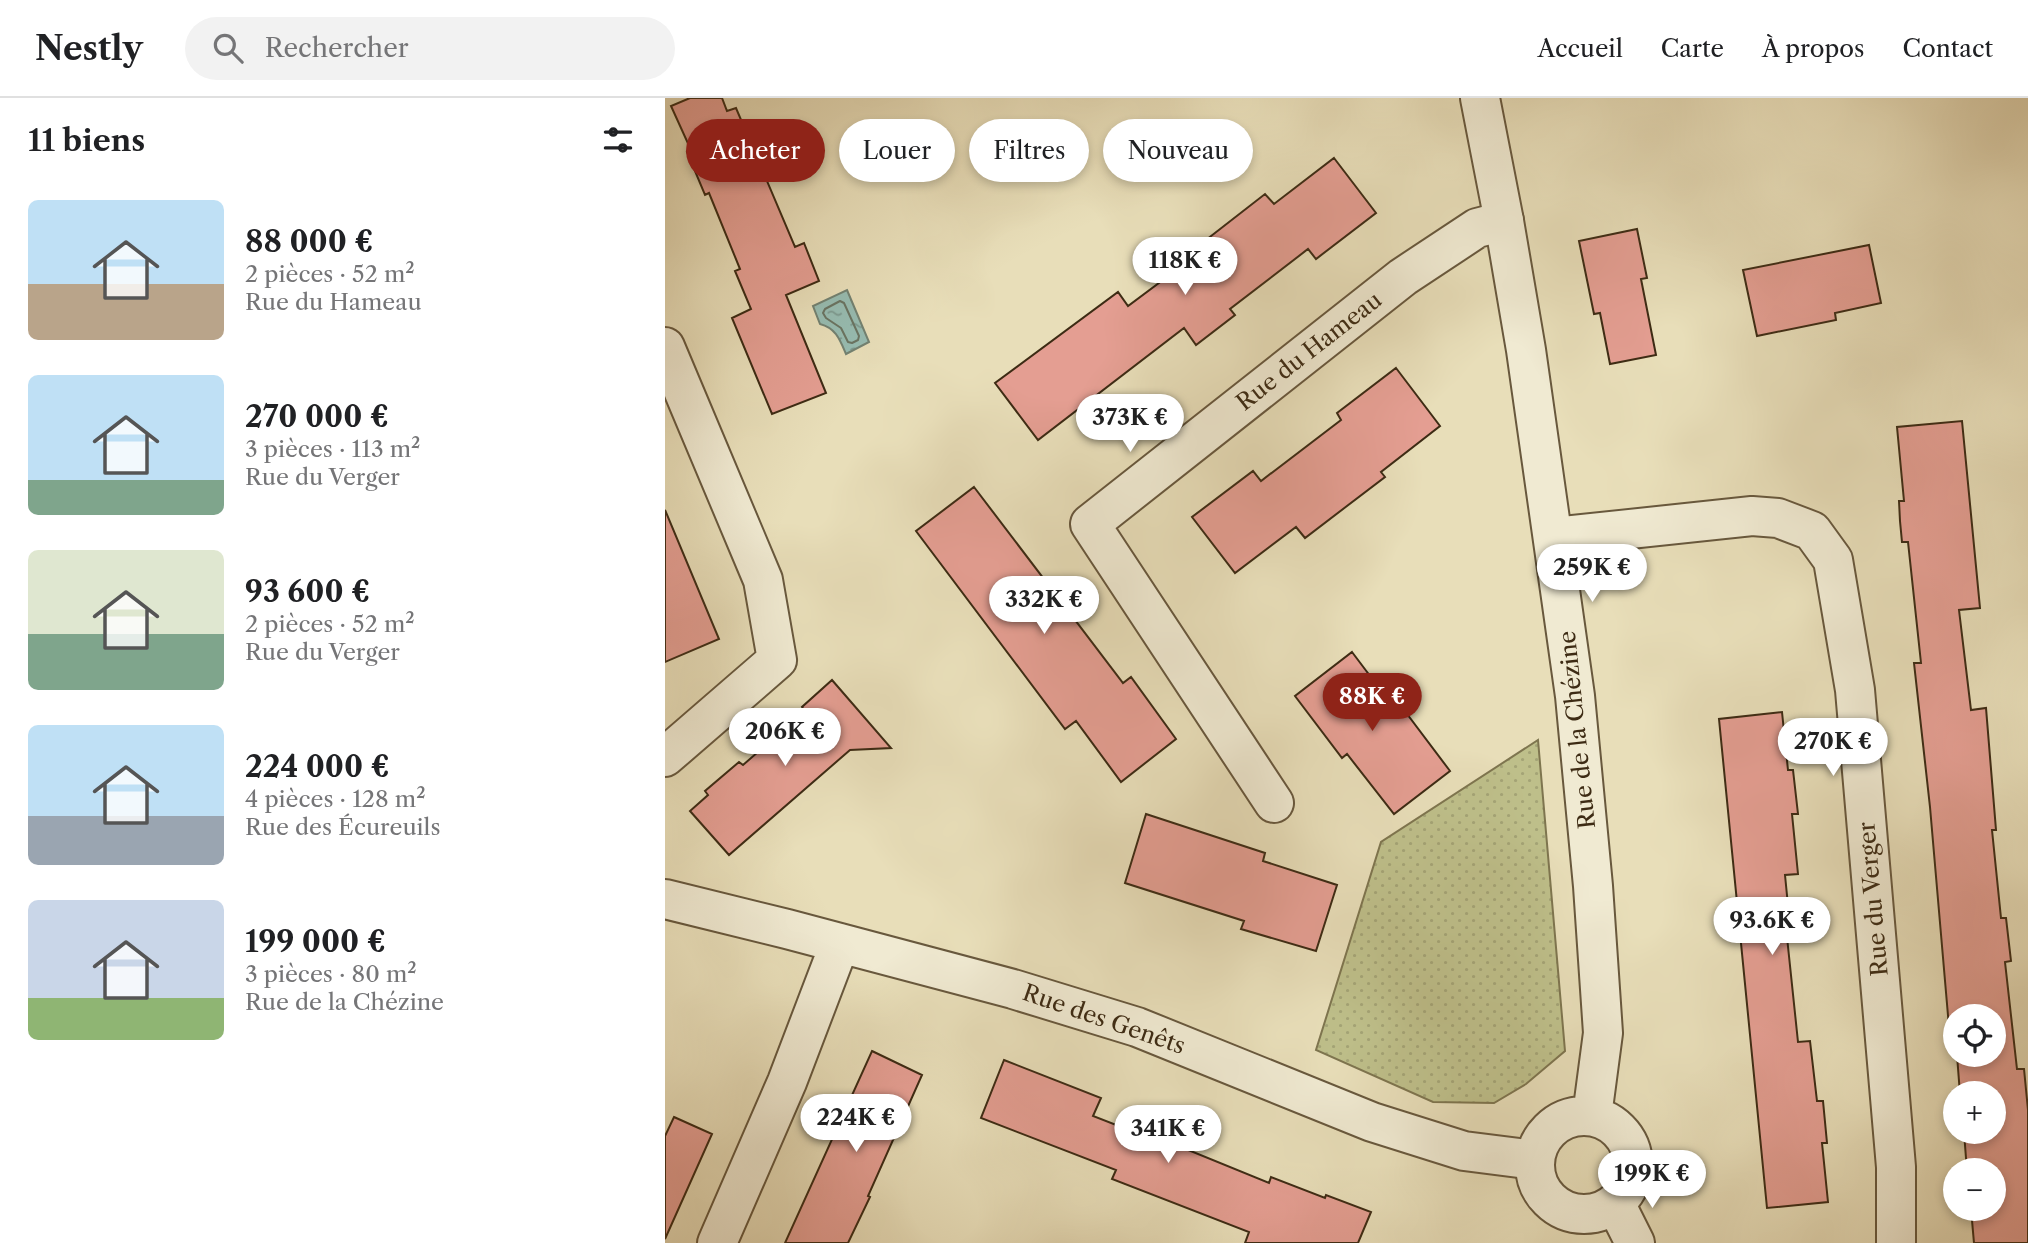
<!DOCTYPE html>
<html lang="fr">
<meta charset="utf-8">
<style>
body{margin:0;font-family:"Libre Caslon Text",serif;background:#f2f2f2;color:#202124;height:100vh;display:flex;flex-direction:column;font-size:26px;white-space:nowrap}
*{box-sizing:border-box;margin:0}
p{font-size:23px;color:#757577}
.icon{flex:none;width:38px;height:38px;fill:none;stroke:currentColor;stroke-width:2;stroke-linecap:round;stroke-linejoin:round}
.map{position:relative;flex:1;overflow:hidden}
.side{display:flex;flex-direction:column;background:#fff;width:665px}
.side>*{flex:none}
.guide{position:absolute;left:21px;top:21px;width:665px;height:63px;display:flex;gap:14px}
.buttons{position:absolute;left:1278px;top:906px;display:grid;gap:14px}
.buttons a{display:grid;place-items:center;width:63px;height:63px;border-radius:50%;background:#fff;box-shadow:0 4px 10px #0003;font-size:35px}
.price{position:absolute;translate:-50% -60px;padding:0 16px;border-radius:24px;background:#fff;color:#222;font-size:23px;line-height:46px;filter:drop-shadow(0 2px 4px #0008)}
.price::after{content:'';position:absolute;left:50%;top:42px;width:21px;height:16px;margin-left:-10px;background:inherit;clip-path:polygon(0 0,100% 0,50% 100%)}
.price.current{background:#8f2418;color:#fff}
ul{padding:0;list-style:none}
li{display:flex;align-items:center;gap:21px;height:175px;padding:0 28px}
li span{display:grid;place-items:center;flex:none;width:196px;height:140px;border-radius:10px;color:#555}
li>.icon{margin-inline-start:auto}
span .icon{width:84px;height:84px;fill:#fffc;stroke-width:1}
li b{font-size:30px}
h2{display:flex;justify-content:space-between;align-items:center;height:84px;padding:0 28px;font-size:30px}
.chip{padding:0 24px;border-radius:32px;background:#fff;box-shadow:0 4px 10px #0003;font-size:24px;line-height:63px}
.chip.current{background:#8f2418;color:#fff}
header{display:flex;align-items:center;gap:42px;box-sizing:border-box;height:98px;padding:0 35px;background:#fff;border-bottom:2px solid #e0e0e0}
header strong{font-size:33px}
nav{display:flex;gap:38px;margin-inline-start:auto;font-size:24px}
.search{width:490px;height:63px;background:#f2f2f2;display:flex;align-items:center;gap:18px;box-sizing:border-box;padding:0 24px;border-radius:38px;color:#757577;font-size:26px}
main{display:flex;flex:1;min-height:0}
.map>svg:first-child{display:block}
.park{fill:url(#park-dots);stroke:#7e754f;stroke-width:2}
.water{fill:url(#water-ripples);stroke:#738272;stroke-width:2}
.lines{fill:none;stroke-linecap:round;stroke-linejoin:round}
.shore{stroke:#6a7462;stroke-width:2}
.building{fill:#e49e92;stroke:#3d2b14;stroke-width:2}
.minor-casing{stroke:#68583d;stroke-width:42}
.tertiary-casing{stroke:#68583d;stroke-width:42}
.minor{stroke:#f0ead2;stroke-width:38}
.tertiary{stroke:#f0ead2;stroke-width:38}
.labels{text-anchor:middle;dominant-baseline:central;stroke-width:6;stroke-linejoin:round;paint-order:stroke}
.street-label{font-size:23px;fill:#3d2b14;stroke:#f0ead2}
</style>
<header>
<strong>Nestly</strong>
<div class="search"><svg class="icon" aria-label="search" viewBox="0 0 24 24"><circle cx="10" cy="10" r="6"/><path d="M15 15l6 6"/></svg>Rechercher</div>
<nav><a>Accueil</a><a>Carte</a><a>À propos</a><a>Contact</a></nav>
</header>
<main>
<section class="side">
<h2>11 biens<svg class="icon" aria-label="filters" viewBox="0 0 24 24"><path d="M4 7h16M4 17h16"/><circle cx="9" cy="7" r="2"/><circle cx="15" cy="17" r="2"/></svg></h2>
<ul>
<li><span style="background:linear-gradient(#bfe0f5 60%,#b9a48a 0)"><svg class="icon" aria-label="home" viewBox="0 0 24 24"><path d="M3 11l9-7 9 7M6 9v11h12V9"/></svg></span><div><b>88 000 €</b><p>2 pièces · 52 m²</p><p>Rue du Hameau</p></div></li>
<li><span style="background:linear-gradient(#bfe0f5 75%,#7fa58c 0)"><svg class="icon" aria-label="home" viewBox="0 0 24 24"><path d="M3 11l9-7 9 7M6 9v11h12V9"/></svg></span><div><b>270 000 €</b><p>3 pièces · 113 m²</p><p>Rue du Verger</p></div></li>
<li><span style="background:linear-gradient(#dfe7d0 60%,#7fa58c 0)"><svg class="icon" aria-label="home" viewBox="0 0 24 24"><path d="M3 11l9-7 9 7M6 9v11h12V9"/></svg></span><div><b>93 600 €</b><p>2 pièces · 52 m²</p><p>Rue du Verger</p></div></li>
<li><span style="background:linear-gradient(#bfe0f5 65%,#9aa5b1 0)"><svg class="icon" aria-label="home" viewBox="0 0 24 24"><path d="M3 11l9-7 9 7M6 9v11h12V9"/></svg></span><div><b>224 000 €</b><p>4 pièces · 128 m²</p><p>Rue des Écureuils</p></div></li>
<li><span style="background:linear-gradient(#c9d6e8 70%,#8fb573 0)"><svg class="icon" aria-label="home" viewBox="0 0 24 24"><path d="M3 11l9-7 9 7M6 9v11h12V9"/></svg></span><div><b>199 000 €</b><p>3 pièces · 80 m²</p><p>Rue de la Chézine</p></div></li>
</ul>
</section>
<div class="map">
<svg width="1363" height="1145" viewBox="0 0 1363 1145">
<defs>
<pattern id="park-dots" width="8" height="8" patternUnits="userSpaceOnUse" patternTransform="scale(1.75)"><rect width="8" height="8" fill="#bebf8a"/><path d="M2 2h.1M6 6h.1" fill="none" stroke="#a4a476" stroke-width="1.8" stroke-linecap="round"/></pattern>
<pattern id="water-ripples" width="26" height="14" patternUnits="userSpaceOnUse" patternTransform="scale(1.75)"><rect width="26" height="14" fill="#97bcb1"/><path d="M2 4q2-2 4 0t4 0M15 11q2-2 4 0t4 0" fill="none" stroke="#7c998f"/></pattern>
</defs>
<rect width="100%" height="100%" fill="#e8deb9"/>
<filter id="stains"><feTurbulence type="fractalNoise" baseFrequency=".00286" numOctaves="4"/><feColorMatrix values="0 0 0 0 .2 0 0 0 0 .09 0 0 0 0 .02 0 0 0 .5 -.17"/></filter>
<radialGradient id="worn" r=".72"><stop offset=".6" stop-color="#630" stop-opacity="0"/><stop offset="1" stop-color="#630" stop-opacity=".3"/></radialGradient>
<path class="park" d="M873,642L900,953L861,986L829,1005L768,1004L651,952L716,744Z"/>
<path class="water" d="M182,192L204,244L181,256C175,242 171,230 155,226L148,208Z"/>
<g class="lines">
<path class="shore" d="M175,203L179,205L194,238L193,242L187,245L183,244L176,230L161,220L158,215L160,211Z"/>
</g>
<path class="building" d="M25,0H57L62,13L71,10L130,149L139,145L154,183L121,197L161,295L107,316L67,220L86,211L70,173L75,171L44,95L40,97L22,54L26,52L6,8Z
M669,60L711,115L651,161L643,151L565,211L570,217L531,247L519,230L373,342L330,285L453,194L463,208L526,161L523,156L600,96L609,106Z
M972,131L982,180L976,181L991,257L945,266L935,215L929,216L914,143Z
M1204,147L1216,205L1170,215L1171,222L1092,238L1078,172Z
M731,270L775,328L716,374L720,379L640,440L631,429L570,475L527,419L588,373L596,383L676,322L672,315Z
M1297,323L1315,510L1294,512L1306,612L1321,610L1331,732H1327L1336,820H1341L1346,863L1340,864L1352,971H1359L1363,1012V1145H1309L1306,1111H1328V1073H1302L1299,1034H1328V996H1295L1292,957H1328V919H1290V936L1289,928L1284,929L1265,709L1249,565H1256L1243,444H1237L1235,423L1234,403H1239L1232,329Z
M309,389L458,585L466,579L511,641L456,684L411,623L400,631L251,433Z
M0,412L54,541L0,564Z
M687,554L733,615L739,612L785,673L729,716L682,656L677,660L630,598Z
M167,582L226,650L185,652L64,757L25,713L43,697L40,693L74,664L78,667L140,613L137,609Z
M1117,614L1123,672H1128L1133,716H1127L1133,776L1120,777L1126,838L1122,839L1133,944L1145,943L1152,1003H1158L1162,1045H1157L1163,1104L1102,1110L1054,621Z
M481,716L600,755L598,763L672,787L651,853L576,831L579,823L460,785Z
M207,953L257,977L203,1098L205,1099L183,1145H120Z
M339,962L436,1000L428,1018L487,1041L489,1038L604,1085L606,1079L660,1100L661,1097L706,1114L693,1145H580L584,1134L447,1081L451,1072L316,1020Z
M9,1019L47,1036L0,1141V1038Z"/>
<g class="lines">
<defs>
<path id="minor" d="M0,249L98,482L112,562L0,659
M889,439L1087,418L1113,420L1147,433L1168,462L1190,592L1231,1069V1145
M609,705L425,426L738,179L812,130L839,123
M0,801L122,831L348,891L472,929L707,1024L799,1053L870,1062
M52,1145L122,984L175,845"/>
<path id="tertiary" d="M815,0L839,123L861,252L910,598L928,788L938,935L927,1018
M870 1067a49 49 0 1 1 98 0a49 49 0 1 1-98 0Z
M950,1105L970,1145"/>
</defs>
<use href="#minor" class="minor-casing"/>
<use href="#tertiary" class="tertiary-casing"/>
<use href="#minor" class="minor"/>
<use href="#tertiary" class="tertiary"/>
</g>
<g class="labels">
<g class="street-label">
<text transform="translate(644 253) rotate(-38)">Rue du Hameau</text>
<text transform="translate(912 632) rotate(-96)">Rue de la Chézine</text>
<text transform="translate(1208 801) rotate(-95)">Rue du Verger</text>
<text transform="translate(439 921) rotate(19)">Rue des Genêts</text>
</g>
</g>
<rect width="100%" height="100%" filter="url(#stains)"/>
<rect width="100%" height="100%" fill="url(#worn)"/>
</svg>
<div class="buttons">
<a><svg class="icon" aria-label="locate" viewBox="0 0 24 24"><circle cx="12" cy="12" r="6"/><path d="M12 2v4M12 18v4M2 12h4M18 12h4"/></svg></a>
<a>+</a>
<a>−</a>
</div>
<b class="price" style="left:520px;top:199px">118K €</b>
<b class="price" style="left:465px;top:356px">373K €</b>
<b class="price" style="left:927px;top:506px">259K €</b>
<b class="price" style="left:379px;top:538px">332K €</b>
<b class="price current" style="left:707px;top:635px">88K €</b>
<b class="price" style="left:120px;top:670px">206K €</b>
<b class="price" style="left:1168px;top:680px">270K €</b>
<b class="price" style="left:1107px;top:859px">93.6K €</b>
<b class="price" style="left:191px;top:1056px">224K €</b>
<b class="price" style="left:503px;top:1067px">341K €</b>
<b class="price" style="left:987px;top:1112px">199K €</b>
<div class="guide">
<a class="chip current">Acheter</a>
<a class="chip">Louer</a>
<a class="chip">Filtres</a>
<a class="chip">Nouveau</a>
</div>
</div>
</main>
